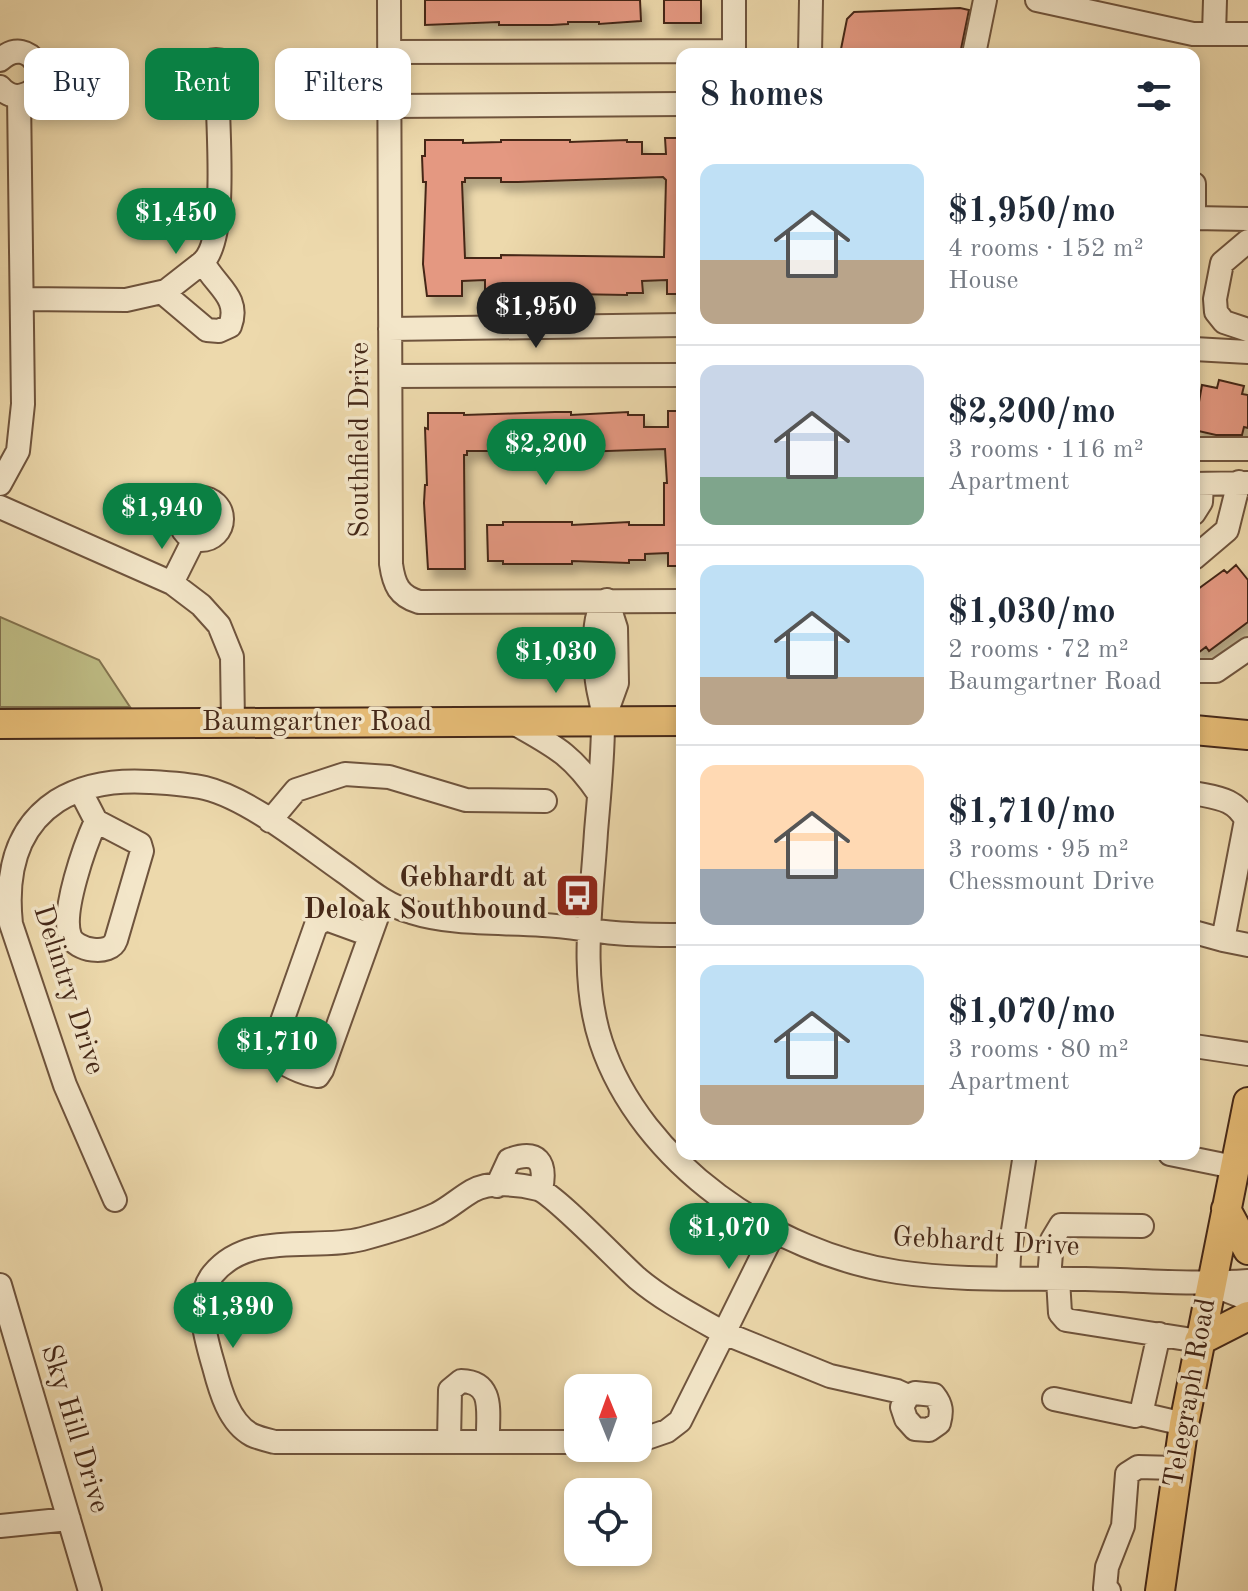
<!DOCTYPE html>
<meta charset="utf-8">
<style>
body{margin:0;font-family:"Old Standard TT",serif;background:#f6f6f7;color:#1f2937;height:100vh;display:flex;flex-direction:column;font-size:30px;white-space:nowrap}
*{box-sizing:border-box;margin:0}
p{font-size:26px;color:#747a83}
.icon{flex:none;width:44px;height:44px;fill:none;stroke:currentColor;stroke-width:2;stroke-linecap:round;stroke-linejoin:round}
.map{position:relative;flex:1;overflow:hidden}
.details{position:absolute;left:676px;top:48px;width:524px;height:1112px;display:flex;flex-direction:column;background:#fff;border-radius:16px;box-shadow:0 4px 12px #0003}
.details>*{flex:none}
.banner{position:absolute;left:24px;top:48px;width:532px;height:72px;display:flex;gap:16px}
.needle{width:52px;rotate:359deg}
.tools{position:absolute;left:564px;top:1374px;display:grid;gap:16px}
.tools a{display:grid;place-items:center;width:88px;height:88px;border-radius:16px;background:#fff;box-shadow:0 4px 12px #0003;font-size:40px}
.price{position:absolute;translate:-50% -68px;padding:0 18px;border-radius:28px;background:#0b8043;color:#fff;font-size:26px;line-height:52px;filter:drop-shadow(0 2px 4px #0008)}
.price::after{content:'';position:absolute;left:50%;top:48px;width:24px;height:18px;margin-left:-12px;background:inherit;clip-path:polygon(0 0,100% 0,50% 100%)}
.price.current{background:#222;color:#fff}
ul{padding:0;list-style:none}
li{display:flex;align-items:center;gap:24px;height:200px;padding:0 24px}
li+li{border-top:2px solid #e0e1e3}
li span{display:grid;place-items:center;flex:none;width:224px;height:160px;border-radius:16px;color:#555}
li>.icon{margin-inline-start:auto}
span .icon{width:96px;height:96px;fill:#fffc;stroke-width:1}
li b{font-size:34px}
h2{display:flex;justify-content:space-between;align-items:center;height:96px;padding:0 24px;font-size:34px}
.chip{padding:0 28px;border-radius:16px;background:#fff;box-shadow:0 4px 12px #0003;font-size:28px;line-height:72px}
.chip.current{background:#0b8043;color:#fff}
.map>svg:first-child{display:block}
.green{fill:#bfbd85;stroke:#82724e;stroke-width:2}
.building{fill:#e49881;stroke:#452818;stroke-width:2;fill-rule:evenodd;filter:url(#shadow)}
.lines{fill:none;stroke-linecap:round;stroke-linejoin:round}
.minor-casing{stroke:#6f543d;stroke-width:26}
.major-casing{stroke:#452818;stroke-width:32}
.minor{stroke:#f3e6c9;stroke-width:22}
.major{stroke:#e6bc76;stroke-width:28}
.labels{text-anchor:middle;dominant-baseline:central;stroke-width:7;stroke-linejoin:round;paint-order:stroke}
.street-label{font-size:28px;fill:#452818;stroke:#f3e6c9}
.poi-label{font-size:28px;font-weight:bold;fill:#452818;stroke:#f3e6c9;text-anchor:end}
</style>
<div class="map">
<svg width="1248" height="1591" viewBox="0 0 1248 1591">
<defs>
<filter id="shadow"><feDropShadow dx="5" dy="9" stdDeviation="4" flood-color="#0004"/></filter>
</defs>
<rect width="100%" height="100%" fill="#edd9ac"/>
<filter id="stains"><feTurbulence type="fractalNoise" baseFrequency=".0025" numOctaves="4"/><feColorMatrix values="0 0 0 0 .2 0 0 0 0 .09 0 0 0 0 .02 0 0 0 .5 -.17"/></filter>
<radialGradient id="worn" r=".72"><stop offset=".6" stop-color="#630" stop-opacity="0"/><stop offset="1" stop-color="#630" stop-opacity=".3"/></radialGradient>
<path class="green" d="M0,617L99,660L130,707H0Z"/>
<path class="building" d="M425,0H640L641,21L599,24V22H568V24L552,25H499V22L425,25Z
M664,0H701V23H664Z
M960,8L969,10L960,54H840L847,19L854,12Z
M665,138H682V294H667V280L642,281L643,293H627V295L570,294V296L501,297V294H485V280L462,281V296H427L423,264L426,182H423L422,156H425V140H463V143L501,142V140H570V142L627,140V142H642V154H666ZM663,177L666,180L664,257L501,255V258H465L462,182H465V178H501V182H518Z
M1219,380L1244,386L1242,394L1248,395V428L1244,427L1242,435H1216L1194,430L1202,385L1217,388Z
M668,411H682V566H668V553L645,554V560H629V563L572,561V564H503V561H488L487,525H503V522H572V525L629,522V525H664V483H667L665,449L520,454H503V451H467V455H464L465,569H428L424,503L425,485H427L425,428L428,429V413H464V415L555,412H571V415L628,412V415H644V427H668Z
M1236,565L1248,580V622L1209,651L1206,647L1194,656V592L1224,570L1227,573Z"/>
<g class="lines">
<defs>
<path id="minor" d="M389,0L391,564C394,585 399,596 419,602L682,601
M734,0V54
M1037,0L1193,34H1248
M1214,34L1215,0
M389,52L734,51
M810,54L811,0
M974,54L985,0
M0,60C31,31 58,86 23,95C14,98 6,94 0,87
M194 82a22 22 0 1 1 44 0a22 22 0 1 1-44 0Z
M390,106L682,104
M1194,184V219
M1194,218L1248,219
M1248,241L1222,263L1215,299L1216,312L1224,322L1248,330
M162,292L207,330L219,331L230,326C241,297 215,286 203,262
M22,299L126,300L166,291L203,262C227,239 218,138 218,104
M390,329L682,325
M1194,349L1248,352
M391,376L682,375
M1194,449H1248
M0,484L18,451L23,404L19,96
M1194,484L1248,483
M180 519a21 21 0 1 1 42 0a21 21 0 1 1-42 0Z
M0,507L172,583L201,605L219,625L232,657L233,723
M1194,513L1201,502L1202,485
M1194,558L1227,530L1239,482
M172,583L194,539
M607,600C604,605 600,610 598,615C593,629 595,672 598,688C600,699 604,711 603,723C603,759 599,796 596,832C592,901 579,975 601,1042C641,1163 775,1254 898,1272C960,1281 1023,1278 1085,1279C1139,1280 1194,1285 1248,1281
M1194,671H1216L1248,649
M604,719L617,683L616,628L607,600
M512,722C554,746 571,753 599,794
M80,790L96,821C85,845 61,912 70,936C75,950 110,957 116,940L142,851L140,844L96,821
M1194,793C1216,798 1235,798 1246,820L1223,940L1248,945
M270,821L296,790L345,774L389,777L466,800L545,801
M1194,932L1223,940
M370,935L326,919L316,925L274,1044L273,1054C283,1065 303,1074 318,1076L322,1070L383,900
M1194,1046L1248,1054
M1170,1154L1234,1167
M497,1186L509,1160C538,1149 547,1162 541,1190
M115,1200L65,1085L11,924C6,877 14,829 57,801C84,784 119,780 150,782C168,783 187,784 205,788C250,799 305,845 344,872C365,887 385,905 411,912C452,925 500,922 543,925C567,926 591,931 615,933C637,935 660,935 682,935
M775,1230L724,1333L830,1376L897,1391L908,1396L902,1407L906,1419L915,1429L929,1430L939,1423C942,1412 942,1405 934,1395L915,1393L908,1396
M1008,1278L1009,1256L1025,1154
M1049,1279L1052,1240L1061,1225L1142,1226
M1058,1279L1060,1313L1066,1320L1199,1341
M0,1285L90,1591
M1215,1286L1248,1299
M1054,1399L1135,1416L1141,1414L1159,1334
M1141,1414L1184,1424
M449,1442L450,1390L461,1381C496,1382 487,1414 488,1441
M578,1442H275C267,1440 258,1438 252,1435C229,1423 220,1390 214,1367C206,1339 193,1299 213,1274C249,1230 314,1251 362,1239C388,1232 413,1225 437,1214C449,1208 460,1198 472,1191C490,1181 519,1184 538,1189C554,1194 619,1262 637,1278C663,1300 694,1316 724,1333L680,1421L667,1431L638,1441
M0,1526L69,1519
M1109,1591L1105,1588L1107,1567L1123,1526L1127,1474L1138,1467L1176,1468"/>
<path id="major" d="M0,724L682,721
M1194,730L1248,735
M1226,1209L1248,1250
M1199,1341L1248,1316
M1160,1591L1184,1424L1248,1102"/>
</defs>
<use href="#minor" class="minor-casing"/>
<use href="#major" class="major-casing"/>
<use href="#minor" class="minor"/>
<use href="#major" class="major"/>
</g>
<defs>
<symbol id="bus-square" viewBox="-11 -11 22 22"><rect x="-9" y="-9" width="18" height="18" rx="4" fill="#8f2418" stroke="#f3e6c9"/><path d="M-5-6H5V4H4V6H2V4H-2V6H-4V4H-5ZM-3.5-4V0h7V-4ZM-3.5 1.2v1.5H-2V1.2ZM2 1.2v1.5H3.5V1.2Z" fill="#fff"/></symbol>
</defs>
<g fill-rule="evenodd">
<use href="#bus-square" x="552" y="870" width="51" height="51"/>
</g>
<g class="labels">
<g class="street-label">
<text transform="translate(361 440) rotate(-90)">Southfield Drive</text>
<text x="317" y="723">Baumgartner Road</text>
<text transform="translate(68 990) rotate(72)">Delintry Drive</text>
<text transform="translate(986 1243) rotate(3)">Gebhardt Drive</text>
<text transform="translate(1191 1393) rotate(-80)">Telegraph Road</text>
<text transform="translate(74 1429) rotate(73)">Sky Hill Drive</text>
</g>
<g class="poi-label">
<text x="547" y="879">Gebhardt at<tspan x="547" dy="32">Deloak Southbound</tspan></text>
</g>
</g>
<rect width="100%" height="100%" filter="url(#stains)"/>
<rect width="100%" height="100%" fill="url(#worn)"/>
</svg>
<div class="tools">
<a><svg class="needle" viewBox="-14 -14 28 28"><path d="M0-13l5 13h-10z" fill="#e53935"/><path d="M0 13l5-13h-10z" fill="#747a83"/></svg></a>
<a><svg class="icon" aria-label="locate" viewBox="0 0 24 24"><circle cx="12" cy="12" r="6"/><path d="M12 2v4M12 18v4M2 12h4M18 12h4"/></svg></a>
</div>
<b class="price" style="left:176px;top:256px">$1,450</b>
<b class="price current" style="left:536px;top:350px">$1,950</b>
<b class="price" style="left:546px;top:487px">$2,200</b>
<b class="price" style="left:162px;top:551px">$1,940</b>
<b class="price" style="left:556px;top:695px">$1,030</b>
<b class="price" style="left:277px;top:1085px">$1,710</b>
<b class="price" style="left:729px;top:1271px">$1,070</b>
<b class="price" style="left:233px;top:1350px">$1,390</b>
<div class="banner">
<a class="chip">Buy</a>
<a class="chip current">Rent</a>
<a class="chip">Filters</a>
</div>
<section class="details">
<h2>8 homes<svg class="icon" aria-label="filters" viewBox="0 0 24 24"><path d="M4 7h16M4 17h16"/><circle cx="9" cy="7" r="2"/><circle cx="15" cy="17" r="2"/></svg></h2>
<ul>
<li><span style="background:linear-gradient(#bfe0f5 60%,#b9a48a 0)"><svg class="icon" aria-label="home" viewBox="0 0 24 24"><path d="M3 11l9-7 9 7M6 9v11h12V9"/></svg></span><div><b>$1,950/mo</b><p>4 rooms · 152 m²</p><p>House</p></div></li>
<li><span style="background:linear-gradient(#c9d6e8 70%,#7fa58c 0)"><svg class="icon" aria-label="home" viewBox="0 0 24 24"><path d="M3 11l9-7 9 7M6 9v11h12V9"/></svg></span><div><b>$2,200/mo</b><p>3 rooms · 116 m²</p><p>Apartment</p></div></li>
<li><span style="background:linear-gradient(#bfe0f5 70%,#b9a48a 0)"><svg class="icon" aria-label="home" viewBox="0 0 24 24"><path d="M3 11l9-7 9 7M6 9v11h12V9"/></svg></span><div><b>$1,030/mo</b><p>2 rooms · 72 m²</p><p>Baumgartner Road</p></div></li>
<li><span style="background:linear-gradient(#ffd9b3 65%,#9aa5b1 0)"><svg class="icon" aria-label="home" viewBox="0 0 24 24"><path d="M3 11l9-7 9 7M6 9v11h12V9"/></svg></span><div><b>$1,710/mo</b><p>3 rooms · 95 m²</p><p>Chessmount Drive</p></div></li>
<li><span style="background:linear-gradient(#bfe0f5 75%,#b9a48a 0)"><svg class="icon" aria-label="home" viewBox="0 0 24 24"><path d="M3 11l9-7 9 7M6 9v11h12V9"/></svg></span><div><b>$1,070/mo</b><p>3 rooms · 80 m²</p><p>Apartment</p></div></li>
</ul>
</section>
</div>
